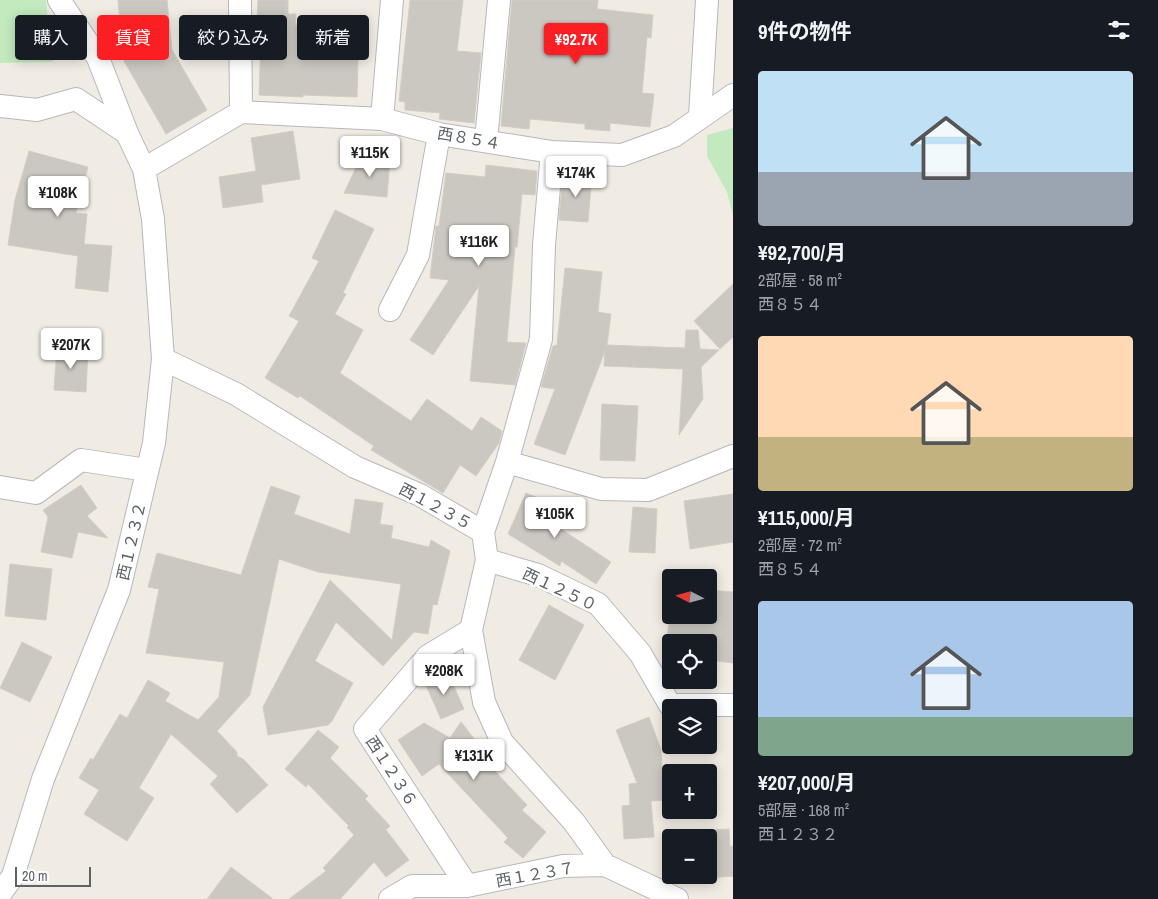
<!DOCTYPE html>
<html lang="ja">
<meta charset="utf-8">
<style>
body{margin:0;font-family:"Archivo Narrow","Noto Sans JP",sans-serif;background:#242831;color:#f1f3f6;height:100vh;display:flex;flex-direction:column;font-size:19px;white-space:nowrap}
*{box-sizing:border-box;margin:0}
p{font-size:16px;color:#9ea1a6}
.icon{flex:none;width:28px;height:28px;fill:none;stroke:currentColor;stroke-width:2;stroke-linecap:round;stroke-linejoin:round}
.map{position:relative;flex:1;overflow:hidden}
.panel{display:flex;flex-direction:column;background:#171b24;width:425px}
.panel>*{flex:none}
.guide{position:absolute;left:15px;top:15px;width:475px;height:45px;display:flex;gap:10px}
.needle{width:32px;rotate:276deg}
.tools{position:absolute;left:662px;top:569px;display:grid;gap:10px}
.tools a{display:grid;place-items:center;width:55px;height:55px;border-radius:5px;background:#171b24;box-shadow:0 2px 12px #0003;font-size:25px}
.scale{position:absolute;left:15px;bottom:12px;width:76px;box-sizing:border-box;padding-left:5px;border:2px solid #5c6266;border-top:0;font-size:14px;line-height:18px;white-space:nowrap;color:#5c6266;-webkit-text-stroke:4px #fff;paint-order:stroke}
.price{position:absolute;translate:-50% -42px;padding:0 11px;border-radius:5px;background:#fff;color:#222;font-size:16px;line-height:32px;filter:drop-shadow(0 1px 2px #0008)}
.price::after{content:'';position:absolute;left:50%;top:30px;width:15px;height:11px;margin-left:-8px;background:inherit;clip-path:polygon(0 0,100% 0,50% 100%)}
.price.active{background:#fb1f24;color:#fff}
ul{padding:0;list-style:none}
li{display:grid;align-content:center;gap:10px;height:265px;padding:0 25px}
li span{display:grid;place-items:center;height:155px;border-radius:5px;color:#555}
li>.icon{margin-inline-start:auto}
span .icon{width:90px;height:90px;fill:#fffc;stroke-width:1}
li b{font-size:21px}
h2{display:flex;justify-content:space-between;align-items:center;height:60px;padding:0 25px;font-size:21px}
.tag{padding:0 18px;border-radius:5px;background:#171b24;box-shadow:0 2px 12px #0003;font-size:18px;line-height:45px}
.tag.active{background:#fb1f24;color:#fff}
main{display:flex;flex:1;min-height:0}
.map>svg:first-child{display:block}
.green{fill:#c2eabe}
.building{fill:#cbc7c1;stroke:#d6cdc2}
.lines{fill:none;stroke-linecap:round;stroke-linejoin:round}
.street-casing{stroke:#b5b8bc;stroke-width:24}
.street{stroke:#fff;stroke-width:22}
.labels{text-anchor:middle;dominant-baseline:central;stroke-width:5;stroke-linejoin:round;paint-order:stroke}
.street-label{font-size:16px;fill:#5c6266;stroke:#fff}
</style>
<main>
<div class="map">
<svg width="733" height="899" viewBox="0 0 733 899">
<rect width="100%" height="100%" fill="#f0ece4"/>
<path class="green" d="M0,0H46L53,62L0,63Z
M733,128V215L727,192L707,156V135Z"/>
<path class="building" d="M118,0H167L172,50L207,110L166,134L124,61Z
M258,0H288V14H296L295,25L359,27L357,97L303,95V97L259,95L261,37H256Z
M410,0H463L457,51L481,53L474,123L439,119L440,113L405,110V102L399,101Z
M512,0H598L597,9L653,15L651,38L647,37L642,93L654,94L650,127L610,123V131L585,129V124L530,119L529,129L501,126Z
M293,131L300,179L261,185L263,202L223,208L219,177L256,171L251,138Z
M29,151L88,167L76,213L87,214L84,244L112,246L108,292L75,288L78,256L8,245L15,200Z
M361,157L390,159L387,197L344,193Z
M486,165L537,171L535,195L522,194L517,247H515L507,342L526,343L515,385L470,381L479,286L433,355L410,340L449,280L430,278L436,226H439L446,173L485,177Z
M563,173L592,175L588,222L559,220Z
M335,210L374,229L343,293L346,294L335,314L363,330L340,373L411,421L427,399L472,431L481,417L502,431L499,443L476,476L460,465L443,493L371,450L374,446L300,396L298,398L265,378L299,321L289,316L319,261L312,258Z
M565,268L602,272L598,312L611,314L607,345L685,348L686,330H698L700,349L719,350L701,367L703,399L679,435L683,369L604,366L605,351L565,455L534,444L555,389L541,387L553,346L557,345Z
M733,284V337L720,349L694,321Z
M57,347L88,349L86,392L54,390Z
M602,404L638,406L635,461L600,460Z
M81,485L97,508L87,516L108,538L78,532L72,558L41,552L48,517L43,510Z
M271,486L300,496L294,514L350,534L355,499L383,503L380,524L393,526L391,538L429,547L431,540L450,551L437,605L433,604L428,634L414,632L383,666L336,622L315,661L353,683L332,721L328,725L268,735L263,707L330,580L392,640L401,584L318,572L279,559L250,695L217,731L237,752V756L243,759L268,785L237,813L210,784L218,776L171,734L139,788L154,798L127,841L84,814L99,790L79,778L91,758L93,760L120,714L127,718L148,680L170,693L165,701L198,720L219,697L224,662L146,653L159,589L148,587L157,553L241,575Z
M526,493L562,508L555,525L611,562L596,584L561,561L560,566L508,534Z
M733,494V542L690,549L684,501Z
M633,507L657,509L655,553L629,552Z
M10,564L52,569L46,620L5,616Z
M709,590L733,592V663L709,660V642H671V649L666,648L670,612H671V615L709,616Z
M549,605L584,625L555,680L519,660Z
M22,642L52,657L30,702L0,688Z
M448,673L464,709L441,719L425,683Z
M649,717L661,750L664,800L651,801L654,837L624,839L622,806L630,805L629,784L637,783L616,730Z
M461,722L479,745L474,749L527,805L522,810L546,832L523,858L504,842L508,838L439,764L422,776L398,740L424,723L450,738Z
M318,730L339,747L330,758L368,796L365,799L390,826L386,830L409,860L386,877L374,862L340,899H289L326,871L323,868L354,835L347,827L349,826L308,784L306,787L285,769Z
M729,829L730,847L733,846V876L697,879V875H709V838H694V831Z
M231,867L273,899H207Z"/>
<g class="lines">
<defs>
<path id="street" d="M240,0L241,112
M0,106L37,110L76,99L127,133
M700,116L707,0
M382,119L392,0
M486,141L499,0
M144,169L241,112L382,119L439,134L552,152L622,155L674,136L733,95
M390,310L418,255L439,134
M163,359L236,394L355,467L420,495L483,532L487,560L471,630L484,702L502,742L574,822L605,865
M507,462L601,489L648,490L733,456
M0,487L36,493L81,460L147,470
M483,532L507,462L541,339L544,245L552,152
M487,560L538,575L598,604L640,653L670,705H733
M467,886L365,729L428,656L471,630
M0,894L13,876L43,779L119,590L154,443L163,359L153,219L144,169L127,133L98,58L59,0
M390,899L412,886H467L563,866L605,865L677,899"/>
</defs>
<use href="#street" class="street-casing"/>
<use href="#street" class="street"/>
</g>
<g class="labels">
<g class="street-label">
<text transform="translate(469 138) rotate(10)">西８５４</text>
<text transform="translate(436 506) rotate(28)">西１２３５</text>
<text transform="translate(131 541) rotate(-77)">西１２３２</text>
<text transform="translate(560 589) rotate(25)">西１２５０</text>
<text transform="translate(392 771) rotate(57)">西１２３６</text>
<text transform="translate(535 874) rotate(-10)">西１２３７</text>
</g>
</g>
</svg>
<div class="tools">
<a><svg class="needle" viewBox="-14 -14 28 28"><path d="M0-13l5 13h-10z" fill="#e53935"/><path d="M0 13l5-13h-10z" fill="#9ea1a6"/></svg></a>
<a><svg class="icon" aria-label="locate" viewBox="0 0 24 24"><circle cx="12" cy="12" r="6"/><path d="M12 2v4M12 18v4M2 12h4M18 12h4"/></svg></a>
<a><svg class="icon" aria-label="layers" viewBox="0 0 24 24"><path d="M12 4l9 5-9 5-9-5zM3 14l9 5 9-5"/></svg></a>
<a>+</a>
<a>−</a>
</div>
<div class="scale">20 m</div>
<b class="price active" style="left:576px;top:65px">¥92.7K</b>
<b class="price" style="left:370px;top:178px">¥115K</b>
<b class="price" style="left:576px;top:198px">¥174K</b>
<b class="price" style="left:58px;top:218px">¥108K</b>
<b class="price" style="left:479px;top:267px">¥116K</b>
<b class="price" style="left:71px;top:370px">¥207K</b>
<b class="price" style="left:555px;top:539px">¥105K</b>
<b class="price" style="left:444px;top:696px">¥208K</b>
<b class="price" style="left:474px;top:781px">¥131K</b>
<div class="guide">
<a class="tag">購入</a>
<a class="tag active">賃貸</a>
<a class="tag">絞り込み</a>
<a class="tag">新着</a>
</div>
</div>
<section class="panel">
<h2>9件の物件<svg class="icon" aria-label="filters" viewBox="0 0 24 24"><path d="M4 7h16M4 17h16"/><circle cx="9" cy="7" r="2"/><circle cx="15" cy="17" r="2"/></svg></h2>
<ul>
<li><span style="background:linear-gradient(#bfe0f5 65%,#9aa5b1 0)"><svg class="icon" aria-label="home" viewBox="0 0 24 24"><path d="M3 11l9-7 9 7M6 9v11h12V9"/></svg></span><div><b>¥92,700/月</b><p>2部屋 · 58 m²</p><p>西８５４</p></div></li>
<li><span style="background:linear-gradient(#ffd9b3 65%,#c2b280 0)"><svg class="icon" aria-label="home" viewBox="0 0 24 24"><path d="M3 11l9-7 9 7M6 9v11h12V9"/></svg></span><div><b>¥115,000/月</b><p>2部屋 · 72 m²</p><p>西８５４</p></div></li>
<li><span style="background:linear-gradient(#a9c7e8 75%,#7fa58c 0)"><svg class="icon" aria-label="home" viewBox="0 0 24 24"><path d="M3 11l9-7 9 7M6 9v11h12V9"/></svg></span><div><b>¥207,000/月</b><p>5部屋 · 168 m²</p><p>西１２３２</p></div></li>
</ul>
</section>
</main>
